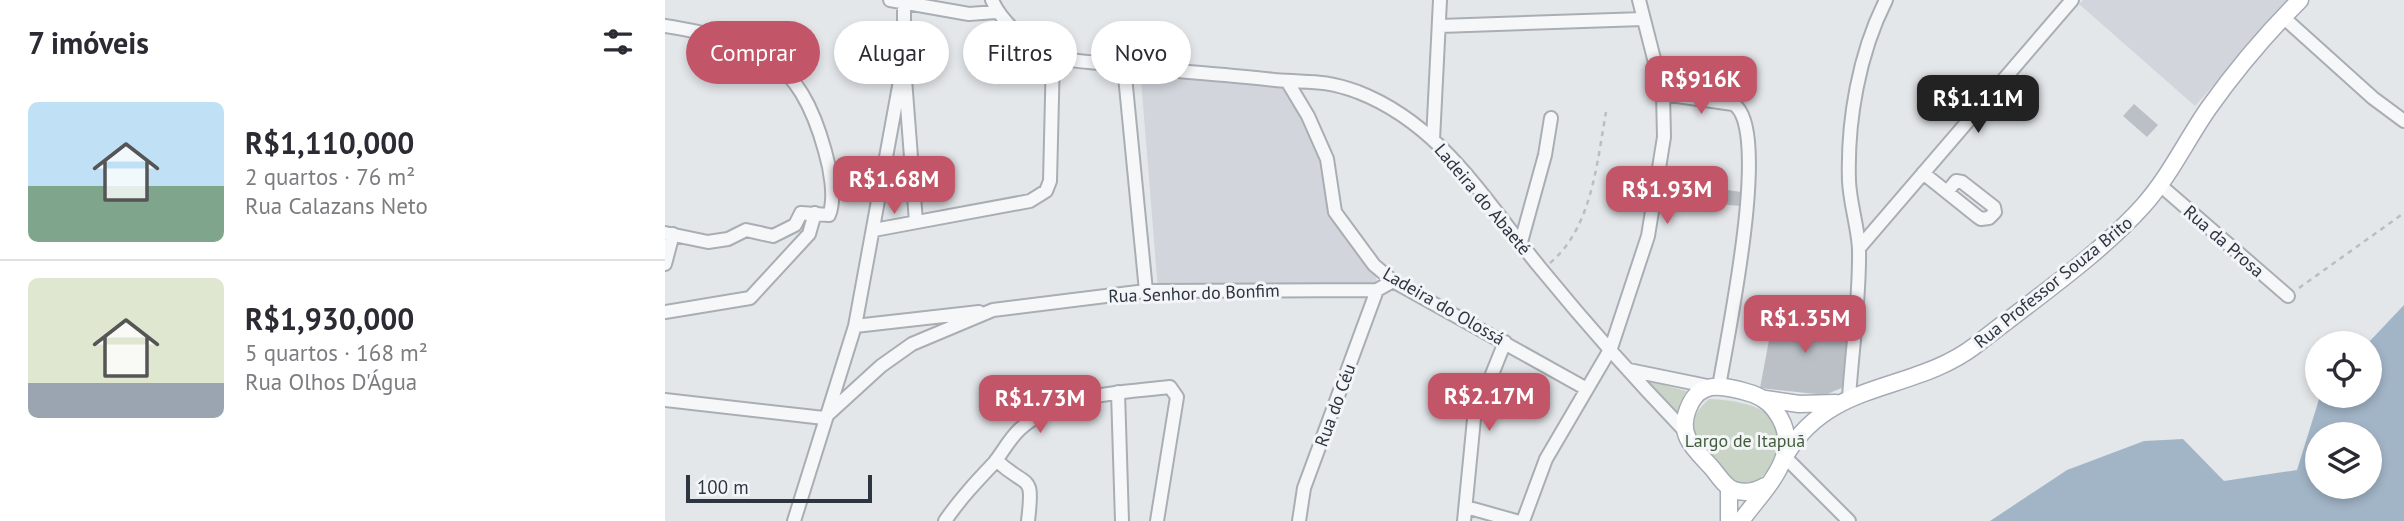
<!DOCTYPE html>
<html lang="pt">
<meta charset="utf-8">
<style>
body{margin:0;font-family:"PT Sans",sans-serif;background:#f7f7f7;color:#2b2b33;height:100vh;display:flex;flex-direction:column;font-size:26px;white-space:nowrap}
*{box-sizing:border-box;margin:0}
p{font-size:23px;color:#7c7c81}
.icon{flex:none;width:38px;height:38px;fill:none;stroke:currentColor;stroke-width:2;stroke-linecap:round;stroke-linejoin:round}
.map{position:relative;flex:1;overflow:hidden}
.details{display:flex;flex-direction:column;background:#fff;width:665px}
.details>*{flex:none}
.top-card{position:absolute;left:21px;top:21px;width:665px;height:63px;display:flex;gap:14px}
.fabs{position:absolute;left:1640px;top:331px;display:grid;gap:14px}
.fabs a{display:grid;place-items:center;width:77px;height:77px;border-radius:50%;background:#fff;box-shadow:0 4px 10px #0003;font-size:35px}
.scale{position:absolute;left:21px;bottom:18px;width:186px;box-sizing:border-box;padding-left:7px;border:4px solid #2d3541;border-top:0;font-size:19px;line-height:24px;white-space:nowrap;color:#2d3541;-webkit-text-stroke:5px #f3f5f8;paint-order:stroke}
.price{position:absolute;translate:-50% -60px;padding:0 16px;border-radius:14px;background:#c35568;color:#fff;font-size:23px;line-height:46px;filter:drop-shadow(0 2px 4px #0008)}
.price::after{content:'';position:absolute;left:50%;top:42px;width:21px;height:16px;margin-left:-10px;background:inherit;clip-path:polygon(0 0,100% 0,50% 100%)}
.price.selected{background:#222;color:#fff}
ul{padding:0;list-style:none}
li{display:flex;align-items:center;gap:21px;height:175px;padding:0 28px}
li+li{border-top:2px solid #e1e1e2}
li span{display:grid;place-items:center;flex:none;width:196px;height:140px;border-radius:10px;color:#555}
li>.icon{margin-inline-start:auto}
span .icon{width:84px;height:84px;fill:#fffc;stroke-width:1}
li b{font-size:30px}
h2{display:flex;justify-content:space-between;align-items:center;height:84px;padding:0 28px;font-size:30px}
.tag{padding:0 24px;border-radius:32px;background:#fff;box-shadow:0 4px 10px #0003;font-size:24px;line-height:63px}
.tag.selected{background:#c35568;color:#fff}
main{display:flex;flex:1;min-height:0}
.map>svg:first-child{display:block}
.built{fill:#d2d6dc}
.green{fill:#cad4c6}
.water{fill:#a2b5c7;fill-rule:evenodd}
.building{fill:#bbc0c7}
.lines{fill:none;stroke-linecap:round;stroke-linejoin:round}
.minor-casing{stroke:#a9aeb4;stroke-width:16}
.major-casing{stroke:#a4abb5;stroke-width:19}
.path{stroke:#babdc2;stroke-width:2.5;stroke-dasharray:5 5;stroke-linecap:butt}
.minor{stroke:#f6f7f9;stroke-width:12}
.major{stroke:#fff;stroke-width:16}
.labels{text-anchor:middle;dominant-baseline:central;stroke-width:6;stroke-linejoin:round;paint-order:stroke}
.street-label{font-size:18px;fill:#2d3541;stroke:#f3f5f8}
.park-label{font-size:18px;fill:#425c3b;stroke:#f3f5f8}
</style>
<main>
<section class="details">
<h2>7 imóveis<svg class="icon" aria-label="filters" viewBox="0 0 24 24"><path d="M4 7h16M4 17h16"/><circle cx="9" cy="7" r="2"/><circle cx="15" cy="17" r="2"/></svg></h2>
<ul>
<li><span style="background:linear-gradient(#bfe0f5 60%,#7fa58c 0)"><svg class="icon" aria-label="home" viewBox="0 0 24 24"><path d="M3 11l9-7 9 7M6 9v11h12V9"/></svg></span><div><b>R$1,110,000</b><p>2 quartos · 76 m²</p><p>Rua Calazans Neto</p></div></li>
<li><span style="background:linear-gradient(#dfe7d0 75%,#9aa5b1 0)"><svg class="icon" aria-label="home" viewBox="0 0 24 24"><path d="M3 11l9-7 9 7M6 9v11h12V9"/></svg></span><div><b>R$1,930,000</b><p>5 quartos · 168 m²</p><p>Rua Olhos D'Água</p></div></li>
</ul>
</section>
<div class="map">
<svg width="1739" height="521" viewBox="0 0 1739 521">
<rect width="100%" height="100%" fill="#e4e7ea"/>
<path class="built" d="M1418,0H1625L1530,106L1414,4Z
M475,67L622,81L658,148L668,206L711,274L712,290L493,291Z"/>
<path class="green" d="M982,381L1029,393L1014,420L980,384Z
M1044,399C1085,400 1142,416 1105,467C1099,475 1090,485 1080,485C1069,485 1032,442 1029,431C1026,418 1035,407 1044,399Z"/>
<path class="water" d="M1739,305V521H1325L1402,470L1479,441L1518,439L1559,481L1632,470L1655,396H1704L1703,343ZM1652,434H1704V486H1652Z"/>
<path class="building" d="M1469,104L1493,125L1482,137L1458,116Z
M1054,189L1077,192L1076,206L1052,204Z
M1110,308H1138L1144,324L1186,326L1179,387L1160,395L1095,388Z"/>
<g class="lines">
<defs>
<path id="minor" d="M225,0L304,14L331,12
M327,0C336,22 366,48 388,56C406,62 428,62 446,64C501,71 556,74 610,80C645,83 657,79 693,92C778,125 822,204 877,270C922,325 969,378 1018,429
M1618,17L1708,98L1739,121
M0,26C91,41 134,56 160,151C165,168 171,198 164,215L136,213L130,225L108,236L81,230L63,239L43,242L0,233
M775,26L978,19
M459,66L481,291
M240,79L251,222
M622,81L643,116L662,159L670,212L709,265L728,281L920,388
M998,94L1068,104C1108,126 1061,342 1054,387
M768,140L775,0
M1258,173L1313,217L1316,219L1324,218L1330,212L1329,207L1297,182L1291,181L1282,192
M1495,185L1623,296
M209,230L365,201L381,191L385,181L388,56
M856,242L880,155L886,118
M1194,248L1407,0
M0,264L8,234
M0,312L85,298L144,234L150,213
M190,326L314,312
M964,370L1047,387
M453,392L457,521
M1184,398C1187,349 1195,299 1194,249C1193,227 1185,204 1184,181C1182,121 1194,53 1221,0
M0,400L159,418
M159,418L216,366L247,344L328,310L481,291L712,290L728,281
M1120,457L1184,521
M331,460C363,490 369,471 363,521
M801,507L851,521
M129,521L190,326L239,59V3
M280,521C295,499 311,482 329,463C338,452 344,439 355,429C395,393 455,393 505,387L512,397L492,521
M634,521L639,488L712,290
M799,521L809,419L840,342
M858,521L881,459L946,348L983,236L999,137L998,94L974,0"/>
<path id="major" d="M1100,399L1134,404L1171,403
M1122,453C1166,379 1249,393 1311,345C1363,304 1434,255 1478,206C1504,177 1521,141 1543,109C1570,71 1602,33 1635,0
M1064,488V521
M1076,521C1097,491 1137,457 1115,418C1108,406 1101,399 1088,394C1075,390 1053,383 1040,389C1032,392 1026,401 1023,409C1012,436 1030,449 1047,468C1053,475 1060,487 1069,490C1080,494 1091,491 1100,486"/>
</defs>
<use href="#minor" class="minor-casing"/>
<use href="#major" class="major-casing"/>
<path class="path" d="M885,263C927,228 932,162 941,112
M1634,288L1739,213"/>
<use href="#minor" class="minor"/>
<use href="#major" class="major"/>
</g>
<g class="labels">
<g class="street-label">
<text transform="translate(818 199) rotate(50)">Ladeira do Abaeté</text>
<text transform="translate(1559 241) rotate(41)">Rua da Prosa</text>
<text transform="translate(1388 282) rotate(-39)">Rua Professor Souza Brito</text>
<text transform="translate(529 293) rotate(-2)">Rua Senhor do Bonfim</text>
<text transform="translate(779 306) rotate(30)">Ladeira do Olossá</text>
<text transform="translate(670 405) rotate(-70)">Rua do Céu</text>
</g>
<g class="park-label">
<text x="1080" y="440">Largo de Itapuã</text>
</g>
</g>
</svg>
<div class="fabs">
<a><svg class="icon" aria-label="locate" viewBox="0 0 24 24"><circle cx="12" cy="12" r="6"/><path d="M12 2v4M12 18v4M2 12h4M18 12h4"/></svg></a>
<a><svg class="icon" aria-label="layers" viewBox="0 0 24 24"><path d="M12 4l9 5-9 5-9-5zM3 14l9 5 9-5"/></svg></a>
</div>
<div class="scale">100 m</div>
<b class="price" style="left:1036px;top:116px">R$916K</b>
<b class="price selected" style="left:1313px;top:135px">R$1.11M</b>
<b class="price" style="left:229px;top:216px">R$1.68M</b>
<b class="price" style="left:1002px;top:226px">R$1.93M</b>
<b class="price" style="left:1140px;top:355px">R$1.35M</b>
<b class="price" style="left:824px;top:433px">R$2.17M</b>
<b class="price" style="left:375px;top:435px">R$1.73M</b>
<div class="top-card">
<a class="tag selected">Comprar</a>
<a class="tag">Alugar</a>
<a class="tag">Filtros</a>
<a class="tag">Novo</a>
</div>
</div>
</main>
